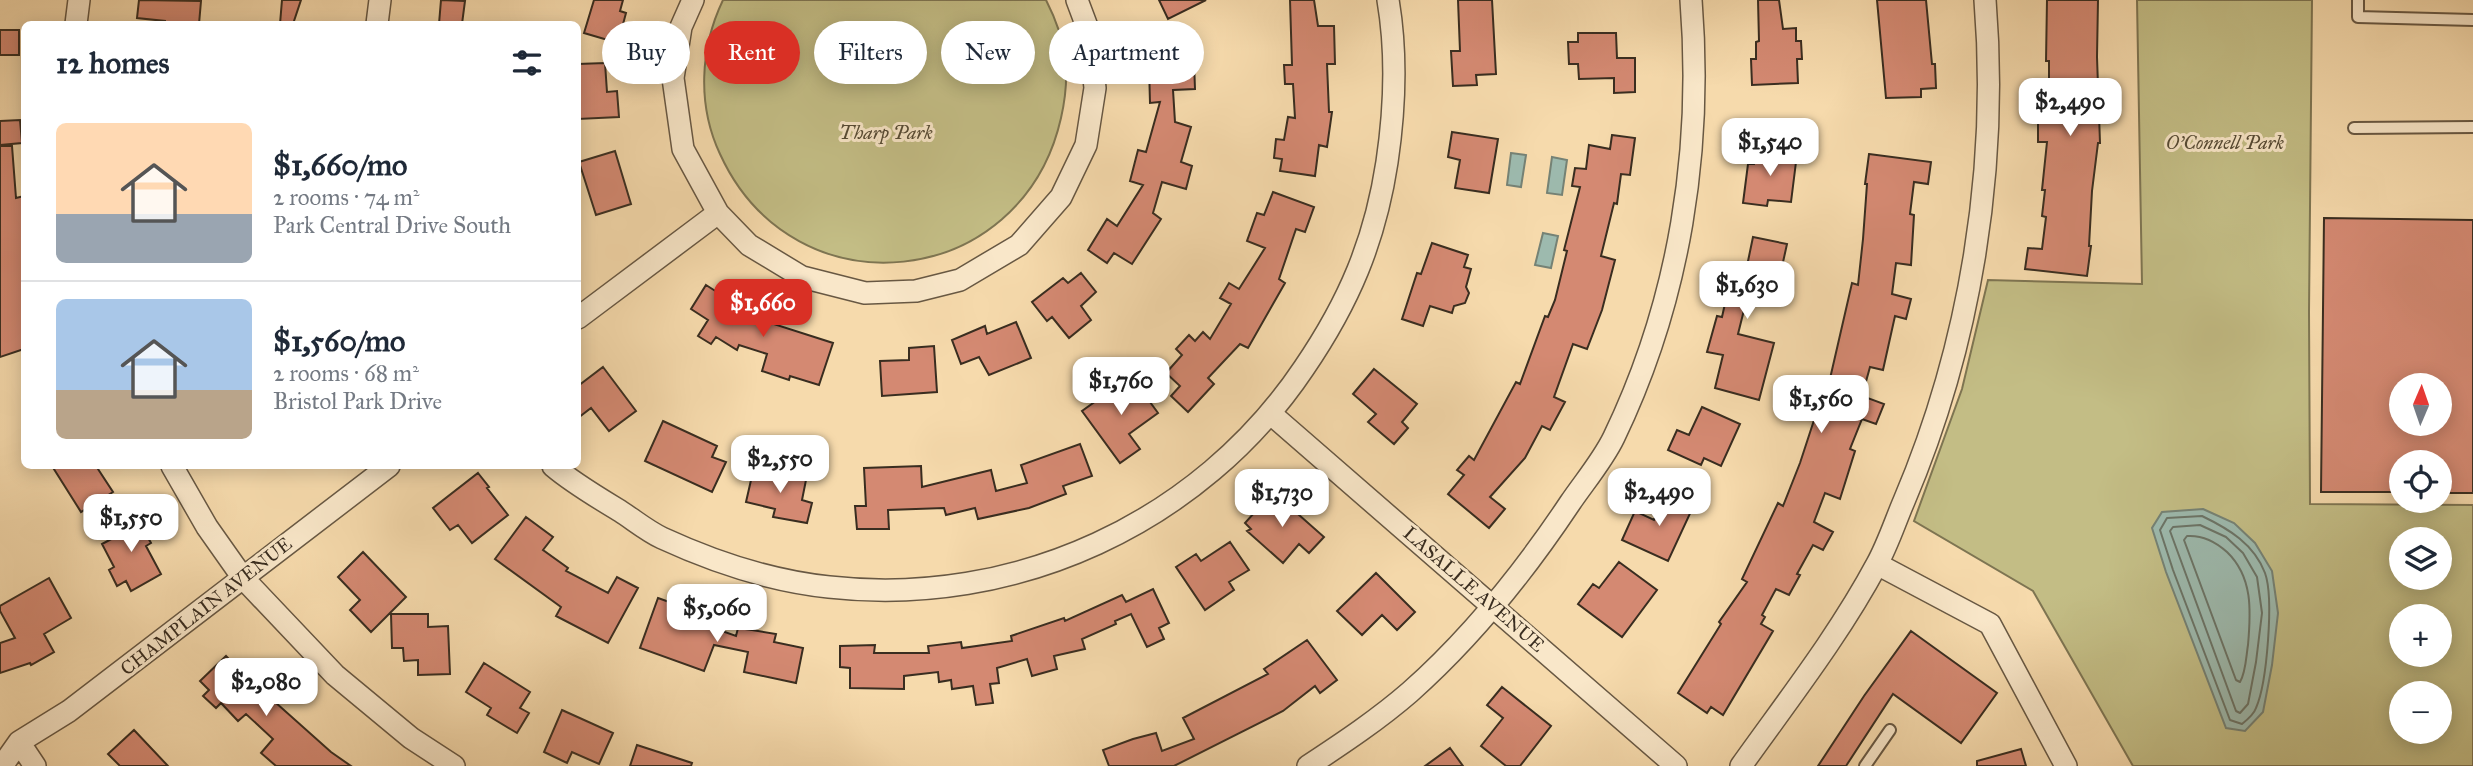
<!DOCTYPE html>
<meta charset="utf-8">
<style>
body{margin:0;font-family:"IM FELL Great Primer",serif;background:#f2f2f3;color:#1f2937;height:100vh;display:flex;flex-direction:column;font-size:26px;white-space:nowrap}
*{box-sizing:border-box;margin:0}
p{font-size:23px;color:#747a83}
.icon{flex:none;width:38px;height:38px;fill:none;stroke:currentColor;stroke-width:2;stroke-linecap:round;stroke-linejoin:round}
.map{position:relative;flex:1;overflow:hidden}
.sheet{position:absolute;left:21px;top:21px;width:560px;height:448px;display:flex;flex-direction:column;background:#fff;border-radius:10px;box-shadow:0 4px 18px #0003}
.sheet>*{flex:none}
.banner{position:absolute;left:602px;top:21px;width:665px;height:63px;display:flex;gap:14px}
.needle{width:46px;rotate:2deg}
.controls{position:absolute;left:2389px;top:373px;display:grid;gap:14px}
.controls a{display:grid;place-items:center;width:63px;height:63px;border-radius:50%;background:#fff;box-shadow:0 4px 18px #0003;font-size:35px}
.price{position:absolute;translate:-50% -60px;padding:0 16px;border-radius:14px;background:#fff;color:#222;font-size:23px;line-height:46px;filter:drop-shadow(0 2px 4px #0008)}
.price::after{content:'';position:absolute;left:50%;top:42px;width:21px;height:16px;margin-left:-10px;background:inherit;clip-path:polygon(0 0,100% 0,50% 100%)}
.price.selected{background:#d93025;color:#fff}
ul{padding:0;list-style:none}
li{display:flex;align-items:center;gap:21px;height:175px;padding:0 35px}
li+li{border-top:2px solid #e0e1e3}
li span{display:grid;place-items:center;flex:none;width:196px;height:140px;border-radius:10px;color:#555}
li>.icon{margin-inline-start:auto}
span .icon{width:84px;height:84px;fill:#fffc;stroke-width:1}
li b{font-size:30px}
h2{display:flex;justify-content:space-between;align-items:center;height:84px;padding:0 35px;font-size:30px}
.chip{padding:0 24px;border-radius:32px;background:#fff;box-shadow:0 4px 18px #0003;font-size:24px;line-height:63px}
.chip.selected{background:#d93025;color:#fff}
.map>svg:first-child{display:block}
.green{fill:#c3bd85;stroke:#7e7552;stroke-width:2;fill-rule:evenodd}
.water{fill:#9dbaae;stroke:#758275;stroke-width:2}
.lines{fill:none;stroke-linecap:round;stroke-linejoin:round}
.shore{stroke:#6b7467;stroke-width:2}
.building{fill:#d48972;stroke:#392d20;stroke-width:2;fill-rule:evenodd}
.lane-casing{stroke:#685843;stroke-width:14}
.street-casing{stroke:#685843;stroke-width:24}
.lane{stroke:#f9e7c9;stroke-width:10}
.street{stroke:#f9e7c9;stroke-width:21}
.labels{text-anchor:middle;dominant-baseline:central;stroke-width:6;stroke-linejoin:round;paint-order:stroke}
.park-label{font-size:19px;font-style:italic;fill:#554a34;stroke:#f9e7c9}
.street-label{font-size:19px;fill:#392d20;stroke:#f9e7c9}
</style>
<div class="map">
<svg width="2473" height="766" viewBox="0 0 2473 766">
<rect width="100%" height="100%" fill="#f6daac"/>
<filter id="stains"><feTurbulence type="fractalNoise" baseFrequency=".00286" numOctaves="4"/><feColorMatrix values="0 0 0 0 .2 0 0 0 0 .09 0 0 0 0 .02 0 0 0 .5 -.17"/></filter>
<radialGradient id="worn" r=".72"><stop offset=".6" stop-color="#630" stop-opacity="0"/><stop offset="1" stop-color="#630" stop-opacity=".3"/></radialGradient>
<path class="green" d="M723,0H1046C1067,41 1071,74 1061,118C1022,291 794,316 720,154C697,105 700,48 723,0Z
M2137,0H2312L2309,312L2310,504L2473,505V766H2133L2033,591L1914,521L1962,389L1988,280L2142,284ZM2401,539H2440V578H2401ZM2401,616H2440V654H2401ZM2401,693H2440V732H2401Z"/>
<path class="water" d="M1511,153L1526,155L1521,187L1507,185Z
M1552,157L1567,160L1562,195L1547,193Z
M1543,233L1558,236L1551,268L1535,265Z
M2203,509L2234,523L2255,543L2272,571L2278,613L2272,665L2263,712L2245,731L2226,728L2166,572L2152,528L2162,512Z"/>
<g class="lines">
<path class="shore" d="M2202,516C2229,529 2254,544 2265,573C2274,598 2267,683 2256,708C2254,714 2247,720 2242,724L2230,720L2173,570L2160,530L2167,518Z
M2200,525L2226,537L2243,553L2257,577L2262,613L2256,662L2248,704L2240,713L2236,711L2170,531L2173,527Z
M2187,536C2202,535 2216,542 2227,552C2253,577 2251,611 2248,645C2246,657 2246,672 2240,682L2236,680L2184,540Z"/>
</g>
<path class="building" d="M139,0L201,1L199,24H165V21L137,18Z
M282,0H301L293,24H280Z
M441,0L465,1L462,24H439Z
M594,0H623L620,11L626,13L618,43L584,33Z
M1159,0H1206L1168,19Z
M1290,0H1314L1318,26H1334L1335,64H1327L1329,112H1332L1327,147L1319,145L1315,176L1280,171L1282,159L1274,158L1276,139L1284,140L1288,117L1295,118L1293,84H1285L1284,65H1292Z
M1458,0H1492L1496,74L1476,75L1477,85L1453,86L1451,51H1460Z
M1758,0H1779L1783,29L1796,28V41H1801L1802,59H1797L1798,83L1752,85L1751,59H1756V42L1759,41Z
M1877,0H1926L1932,64H1935L1936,88L1921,89V97L1886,98Z
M2047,0H2098L2097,57L2100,143H2098L2092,191L2089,246H2091L2087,276L2025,269L2028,248L2042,249L2046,217L2042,216L2045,190H2042L2047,142H2038V120H2053L2054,87H2049V61H2046Z
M0,30H19V55H0Z
M1578,33H1616L1617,58H1635V92L1614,93V78L1579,79L1578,64H1569L1568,42H1578Z
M1193,35L1195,89L1173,90L1175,122L1191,127L1181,162L1192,166L1186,189L1162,182L1153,213L1161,219L1132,264L1114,253L1107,263L1088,250L1107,219L1117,226L1143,185L1130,181L1138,150L1146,152L1160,102L1150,103L1149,66H1160L1159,36Z
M605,63L607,92L617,91L619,117L578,119V64Z
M20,120L22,143L0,145V121Z
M1452,132L1498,139L1489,193L1455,188L1460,160L1448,157Z
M1612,135L1635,138L1630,175L1621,174L1617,204L1614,203L1601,256L1615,260L1602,310L1587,349L1573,344L1554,397L1565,402L1550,430L1542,426L1525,458L1490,497L1505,509L1489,528L1448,494L1464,475L1457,470L1469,456L1474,460L1516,382L1520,384L1545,316L1548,317L1555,300L1567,251L1564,250L1580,187L1572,186L1575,168L1586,169L1589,145L1610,149Z
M0,146H12L16,198L24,196V349L0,357Z
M1756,150L1797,154L1791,202L1768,200L1767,206L1743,203L1748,164H1754Z
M615,151L631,204L596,215L579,162Z
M1869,154L1931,162L1928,184L1914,182L1910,214L1914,215L1911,265L1896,263L1892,294L1911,299L1906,319L1895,316L1883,370L1870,367L1862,396L1884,404L1876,424L1862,419L1850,449L1855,451L1840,499L1825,493L1814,522L1833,532L1823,550L1813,545L1797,574L1800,575L1789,595L1776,589L1762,615L1765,617L1761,624L1773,631L1723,715L1711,707L1707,713L1678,693L1721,624L1719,622L1747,582L1742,579L1778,503L1783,506L1800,463L1817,411L1815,410L1825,382L1829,383L1852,283L1858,285L1863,239L1867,184H1865Z
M1273,192L1314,207L1305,232L1296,229L1279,279L1285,283L1248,348L1240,344L1208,378L1214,384L1188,412L1171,396L1180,386L1166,373L1182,355L1176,349L1189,335L1195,341L1203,332L1210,339L1231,304L1220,298L1229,283L1239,289L1265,248L1247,241L1257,213L1264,215Z
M2324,218L2473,220V493H2440V462H2401V492H2321ZM2401,385H2440V424H2401Z
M1753,237L1787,244L1774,303L1747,298L1738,334L1774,343L1759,400L1715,388L1723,355L1707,352L1717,316L1722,317L1734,263L1747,266Z
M1432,243L1468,255L1464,267L1471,269L1466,287L1469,293L1465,303L1454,306L1452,313L1430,306L1423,326L1402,319L1417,273L1421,274Z
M1081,273L1096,292L1081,306L1091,320L1069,338L1052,317L1047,321L1032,302L1063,278L1068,283Z
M706,285L761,320L833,343L819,385L790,376L789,380L762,371L767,354L739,345L737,350L716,337L711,344L698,336L708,320L691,309Z
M1016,322L1031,358L989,375L979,357L961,364L952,340L985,326L987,334Z
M934,346L937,392L882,396L880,361L909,360V348Z
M603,367L636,411L609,431L591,408L578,418V386Z
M1374,369L1417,404L1402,422L1408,428L1394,444L1368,422L1376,414L1353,394Z
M1131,376L1158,413L1129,434L1140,449L1120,463L1082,411Z
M1702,407L1740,424L1721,466L1704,458L1701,465L1668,450L1677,430L1689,435Z
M663,421L717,446L712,457L726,462L712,492L645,461Z
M1080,444L1092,476L1063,486L1066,494L1029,508L978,519L975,508L946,515L944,508L888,510L889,529H857L855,506H866L864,468L921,466L922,487L991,470L996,491L1027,483L1021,465Z
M52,466H96L113,492L81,512Z
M754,467L806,480L802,500L812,503L807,523L773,517L775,509L746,502Z
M478,473L489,487L487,488L508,515L472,543L458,525L450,530L433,508Z
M1273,492L1324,537L1309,553L1299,544L1283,563L1247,531L1251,529L1245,523Z
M1665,494L1693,507L1668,561L1622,540L1635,511L1654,520Z
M134,514L151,543L146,546L161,574L131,591L126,581L117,586L109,570L114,567L102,544L117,536L111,526Z
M526,517L553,537L543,550L568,568L566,571L608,593L617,577L638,588L608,643L556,616L561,607L495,559Z
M1230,542L1249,570L1229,582L1234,590L1205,610L1176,567L1196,554L1201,561Z
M363,552L406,597L371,632L350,610L360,600L338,577Z
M1619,562L1657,590L1622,637L1578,604L1593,584L1599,588Z
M1376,573L1415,612L1397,630L1382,615L1362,635L1337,611Z
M49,578L71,618L44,634L54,652L31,665L30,663L0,673V643L15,638L0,611V606Z
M1153,589L1169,623L1159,628L1164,639L1147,647L1131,614L1115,621L1116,624L1082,639L1085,649L1054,656L1057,669L1032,676L1027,659L997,668L999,683L990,684L993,703L976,705L973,686L952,689L951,680L939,682L938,672L904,676V689L850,688V668L840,667V646L875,645L874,653H929L928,646L961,642L962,648L1012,641L1011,636L1064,618L1065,621L1122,595L1126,602Z
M658,598L689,609L685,618L736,636L738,628L752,630L776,634L774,642L803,648L796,683L744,672L748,652L714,645L704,671L640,648Z
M391,614H428V627L448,626L450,674L418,675V660L404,661L403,648H392Z
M1911,631L1997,693L1961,743L1893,694L1846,766H1818L1864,696Z
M1307,640L1337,680L1320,693L1315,686L1283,711L1174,766H1109L1103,750L1133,739L1156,733L1162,751L1194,739L1183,718L1268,674L1264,669Z
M226,656L246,677L252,672L270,690L266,694L331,752L351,766H276L261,753L273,739L246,714L238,721L221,703L216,708L203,696L209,690L200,681Z
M484,663L530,692L520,708L529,713L517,733L487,715L491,708L466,692Z
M1502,687L1551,726L1520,766H1506L1481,746L1503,718L1487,705Z
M562,710L613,733L599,764L572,752L567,763L544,752Z
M134,730L168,766H120L108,754Z
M637,745L692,763L691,766H630Z
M1450,748L1463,766H1425Z
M2021,749L2026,766H1977V761Z"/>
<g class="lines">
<defs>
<path id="lane" d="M2358,0V17L2473,20
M2354,128L2473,127
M1865,766L1890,730"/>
<path id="street" d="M693,0L681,27L673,78L683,149L718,213L749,245L802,277L865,293L916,291L960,280L1019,245L1061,197L1086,145L1095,88L1089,32L1077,0
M76,24L79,0
M377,24L380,0
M578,318L718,213
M1271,414L1676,766
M172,466L207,527L243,578L335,675L411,738L454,766
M553,466C573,483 597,497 620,511C634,520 647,531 662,538C714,562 772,581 829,587C1015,608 1200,523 1304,368C1349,302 1375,241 1387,162C1395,108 1397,53 1388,0
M1877,564L1990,624L2066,766
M19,742L35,766
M2,766L19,742L69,711L389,466
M1308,766C1343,743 1379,719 1410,692C1473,636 1524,572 1570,503C1585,481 1603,460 1614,437C1680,300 1703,150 1691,0
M1741,766C1788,700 1839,635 1877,564C1888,544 1895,522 1904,501C1970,346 1999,169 1985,0"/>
</defs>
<use href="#lane" class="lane-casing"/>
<use href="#street" class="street-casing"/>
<use href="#lane" class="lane"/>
<use href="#street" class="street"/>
</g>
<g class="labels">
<g class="park-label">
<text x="886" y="132">Tharp Park</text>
<text x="2225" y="142">O’Connell Park</text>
</g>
<g class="street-label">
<text transform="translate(1474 589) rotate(41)">LASALLE AVENUE</text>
<text transform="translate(206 606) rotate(-38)">CHAMPLAIN AVENUE</text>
</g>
</g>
<rect width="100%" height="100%" filter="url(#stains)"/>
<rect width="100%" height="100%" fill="url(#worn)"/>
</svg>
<div class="controls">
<a><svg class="needle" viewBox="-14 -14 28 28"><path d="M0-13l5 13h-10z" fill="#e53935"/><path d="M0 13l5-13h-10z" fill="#747a83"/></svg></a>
<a><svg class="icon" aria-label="locate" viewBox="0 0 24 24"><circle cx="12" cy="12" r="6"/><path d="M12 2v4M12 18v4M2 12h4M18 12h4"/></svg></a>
<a><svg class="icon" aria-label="layers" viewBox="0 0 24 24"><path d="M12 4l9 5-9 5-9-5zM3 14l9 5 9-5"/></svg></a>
<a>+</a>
<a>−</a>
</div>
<b class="price" style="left:2070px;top:138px">$2,490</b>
<b class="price" style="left:1770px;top:178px">$1,540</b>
<b class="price" style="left:1747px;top:321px">$1,630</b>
<b class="price selected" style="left:763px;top:339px">$1,660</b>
<b class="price" style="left:1121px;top:417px">$1,760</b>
<b class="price" style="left:1821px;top:435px">$1,560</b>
<b class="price" style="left:780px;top:495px">$2,550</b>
<b class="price" style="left:1659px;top:528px">$2,490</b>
<b class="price" style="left:1282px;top:529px">$1,730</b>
<b class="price" style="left:131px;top:554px">$1,550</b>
<b class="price" style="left:717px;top:644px">$5,060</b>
<b class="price" style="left:266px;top:718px">$2,080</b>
<div class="banner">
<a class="chip">Buy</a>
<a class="chip selected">Rent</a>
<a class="chip">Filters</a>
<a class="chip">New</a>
<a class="chip">Apartment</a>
</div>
<section class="sheet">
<h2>12 homes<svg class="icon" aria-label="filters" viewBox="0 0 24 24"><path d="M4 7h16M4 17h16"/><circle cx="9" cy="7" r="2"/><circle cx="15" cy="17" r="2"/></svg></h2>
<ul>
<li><span style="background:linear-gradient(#ffd9b3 65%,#9aa5b1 0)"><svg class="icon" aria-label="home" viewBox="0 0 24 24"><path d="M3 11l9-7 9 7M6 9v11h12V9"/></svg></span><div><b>$1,660/mo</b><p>2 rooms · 74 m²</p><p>Park Central Drive South</p></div></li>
<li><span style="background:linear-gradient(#a9c7e8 65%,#b9a48a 0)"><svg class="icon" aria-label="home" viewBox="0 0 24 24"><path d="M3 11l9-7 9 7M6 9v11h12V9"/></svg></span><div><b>$1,560/mo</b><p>2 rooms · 68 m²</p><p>Bristol Park Drive</p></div></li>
</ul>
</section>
</div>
